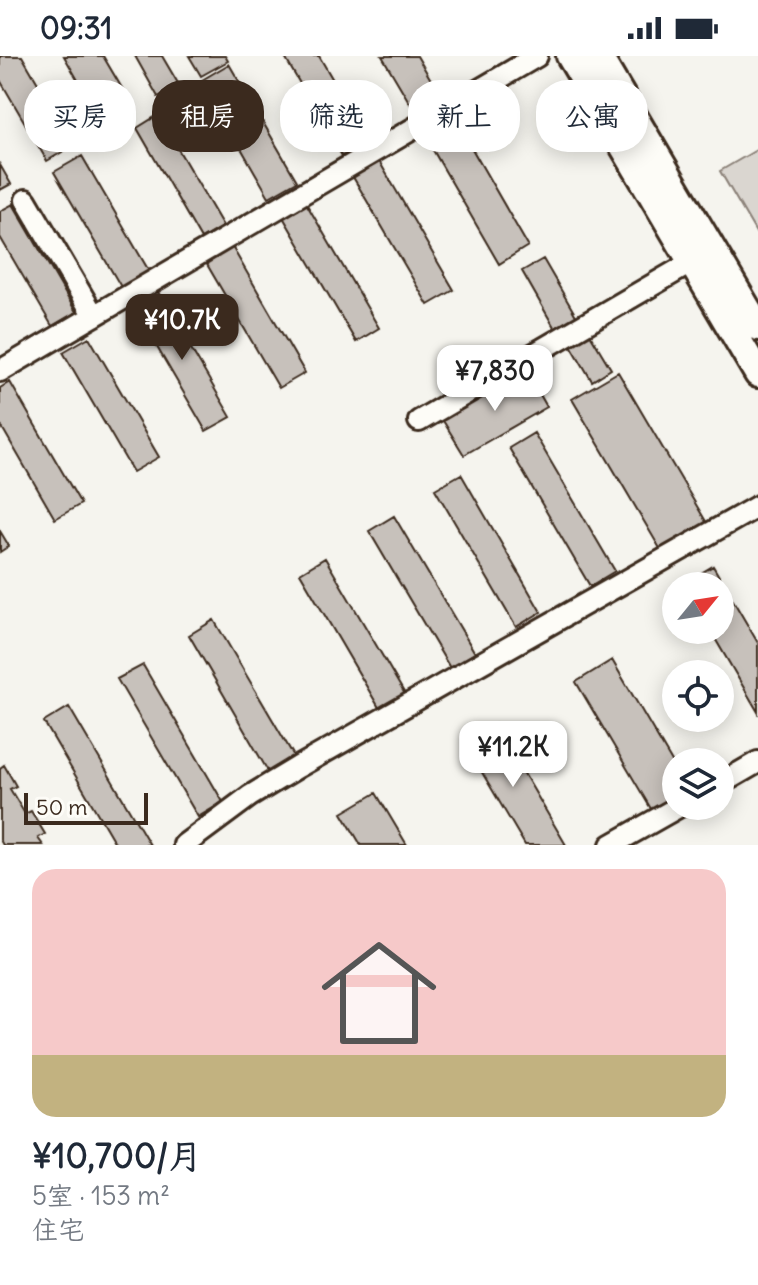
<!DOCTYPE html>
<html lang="zh">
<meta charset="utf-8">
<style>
body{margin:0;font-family:Delius,"LXGW WenKai TC",sans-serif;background:#f2f2f3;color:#1f2937;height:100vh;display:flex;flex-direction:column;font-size:30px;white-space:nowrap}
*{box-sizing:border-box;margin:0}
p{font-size:26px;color:#747a83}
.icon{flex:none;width:44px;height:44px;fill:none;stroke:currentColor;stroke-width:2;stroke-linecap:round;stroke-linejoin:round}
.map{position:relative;height:789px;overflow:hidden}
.side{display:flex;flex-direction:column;background:#fff;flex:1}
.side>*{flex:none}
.top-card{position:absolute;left:24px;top:24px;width:710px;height:72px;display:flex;gap:16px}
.needle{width:52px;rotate:60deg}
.tools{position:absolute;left:662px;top:516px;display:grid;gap:16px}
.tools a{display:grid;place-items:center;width:72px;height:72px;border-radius:50%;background:#fff;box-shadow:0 4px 20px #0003;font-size:40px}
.scale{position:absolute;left:24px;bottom:20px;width:124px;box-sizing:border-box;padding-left:8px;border:4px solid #3b2a1e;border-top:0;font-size:22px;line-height:28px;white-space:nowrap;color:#3b2a1e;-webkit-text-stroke:6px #fdfcf7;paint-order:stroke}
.price{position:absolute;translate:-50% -68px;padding:0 18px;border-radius:16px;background:#fff;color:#222;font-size:26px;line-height:52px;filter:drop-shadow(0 2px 4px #0008)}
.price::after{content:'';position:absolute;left:50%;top:48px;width:24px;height:18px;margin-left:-12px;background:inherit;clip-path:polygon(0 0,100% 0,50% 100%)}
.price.on{background:#3b2a1e;color:#fff}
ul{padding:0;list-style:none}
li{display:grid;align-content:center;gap:16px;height:424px;padding:0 32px}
li span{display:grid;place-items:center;height:248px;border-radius:24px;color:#555}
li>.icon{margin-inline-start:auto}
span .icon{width:144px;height:144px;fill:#fffc;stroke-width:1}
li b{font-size:34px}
.tag{padding:0 28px;border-radius:32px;background:#fff;box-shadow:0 4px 20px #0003;font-size:28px;line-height:72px}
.tag.on{background:#3b2a1e;color:#fff}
.status{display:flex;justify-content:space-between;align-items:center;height:56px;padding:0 40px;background:#fff;direction:ltr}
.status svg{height:22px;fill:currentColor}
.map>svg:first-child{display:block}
.green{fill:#dad6d0;stroke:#8a8077;stroke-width:2}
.building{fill:#c7c1bb;stroke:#3b2a1e;stroke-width:2}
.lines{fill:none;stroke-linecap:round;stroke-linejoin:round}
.minor-casing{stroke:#3b2a1e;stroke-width:26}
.major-casing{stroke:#3b2a1e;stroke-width:32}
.minor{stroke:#fdfcf7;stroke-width:20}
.major{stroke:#fdfcf7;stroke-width:26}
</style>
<div class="status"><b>09:31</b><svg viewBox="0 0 49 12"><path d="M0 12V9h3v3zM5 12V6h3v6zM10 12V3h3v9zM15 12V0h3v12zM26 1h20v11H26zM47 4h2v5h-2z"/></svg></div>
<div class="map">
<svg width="758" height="789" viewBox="0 0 758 789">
<rect width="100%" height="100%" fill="#f5f4ee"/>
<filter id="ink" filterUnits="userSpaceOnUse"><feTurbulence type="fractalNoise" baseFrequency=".0125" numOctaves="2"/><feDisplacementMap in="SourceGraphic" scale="16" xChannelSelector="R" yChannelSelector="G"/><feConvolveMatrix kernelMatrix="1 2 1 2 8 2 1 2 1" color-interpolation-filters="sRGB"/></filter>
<g filter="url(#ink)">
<path class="green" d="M758,93V180L720,115Z"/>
<path class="building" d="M0,0H22L74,89L47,105L0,24Z
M64,0H103L136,56L106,73Z
M135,0H162L179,29L158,41Z
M189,0H225L228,5L201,20Z
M284,0H319L368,84L342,100Z
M382,0H417L444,46L418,61Z
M229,8L297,125L269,141L202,24Z
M158,59L223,170L201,183L137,72Z
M456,65L528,190L499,208L426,82Z
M82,100L149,215L121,231L54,116Z
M379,105L454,234L428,249L353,121Z
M0,109L11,128L0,134Z
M306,147L379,272L356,286L283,161Z
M13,148L76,256L52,270L0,181V155Z
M231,189L305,317L279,332L205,205Z
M543,203L579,265L558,278L522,215Z
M158,236L231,361L206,375L133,250Z
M590,278L611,313L592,325L571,289Z
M89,281L159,401L133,416L63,296Z
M526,314L547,351L464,399L442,363Z
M618,316L708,469L662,496L572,343Z
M10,326L81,448L55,463L0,368V332Z
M534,377L615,515L590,530L509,392Z
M461,418L541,556L516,571L435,433Z
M394,460L475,597L450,612L369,475Z
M0,475L9,490L0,496Z
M325,502L406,640L381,655L300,517Z
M713,510L758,587V656L710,574H720V530H684L683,528Z
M214,564L295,702L269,717L189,579Z
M612,604L676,713V745L654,758L576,626Z
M143,609L223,746L198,761L117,623Z
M69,651L150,789H116L44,666Z
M495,668L566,789H525L464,686Z
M4,709L16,730L10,733L25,758L31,755L45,778L38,782L43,789H3L0,784V712Z
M376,737L407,789H361L342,757Z"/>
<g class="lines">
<defs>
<path id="minor" d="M26,144L94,260
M0,315L537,0
M419,365L692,206
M720,728L758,706
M184,789L250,740L298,711L758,450
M611,789L680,750"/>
<path id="major" d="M570,0L758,318
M598,0L758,271"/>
</defs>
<use href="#minor" class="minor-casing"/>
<use href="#major" class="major-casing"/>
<use href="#minor" class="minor"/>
<use href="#major" class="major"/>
</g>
</g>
</svg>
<div class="tools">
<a><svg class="needle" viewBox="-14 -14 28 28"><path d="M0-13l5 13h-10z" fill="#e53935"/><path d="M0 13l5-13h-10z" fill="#747a83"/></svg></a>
<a><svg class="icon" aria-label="locate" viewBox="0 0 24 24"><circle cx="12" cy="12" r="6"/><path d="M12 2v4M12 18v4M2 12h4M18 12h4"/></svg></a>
<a><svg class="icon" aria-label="layers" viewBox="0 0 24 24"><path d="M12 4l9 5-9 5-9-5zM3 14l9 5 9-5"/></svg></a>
</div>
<div class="scale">50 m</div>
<b class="price on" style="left:182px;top:306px">¥10.7K</b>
<b class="price" style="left:495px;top:357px">¥7,830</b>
<b class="price" style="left:513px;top:733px">¥11.2K</b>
<div class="top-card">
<a class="tag">买房</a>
<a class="tag on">租房</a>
<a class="tag">筛选</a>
<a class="tag">新上</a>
<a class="tag">公寓</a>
</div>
</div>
<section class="side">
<ul>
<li><span style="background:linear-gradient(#f6c9c9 75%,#c2b280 0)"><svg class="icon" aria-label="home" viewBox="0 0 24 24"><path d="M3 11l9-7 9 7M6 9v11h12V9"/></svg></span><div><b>¥10,700/月</b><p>5室 · 153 m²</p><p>住宅</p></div></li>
</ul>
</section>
